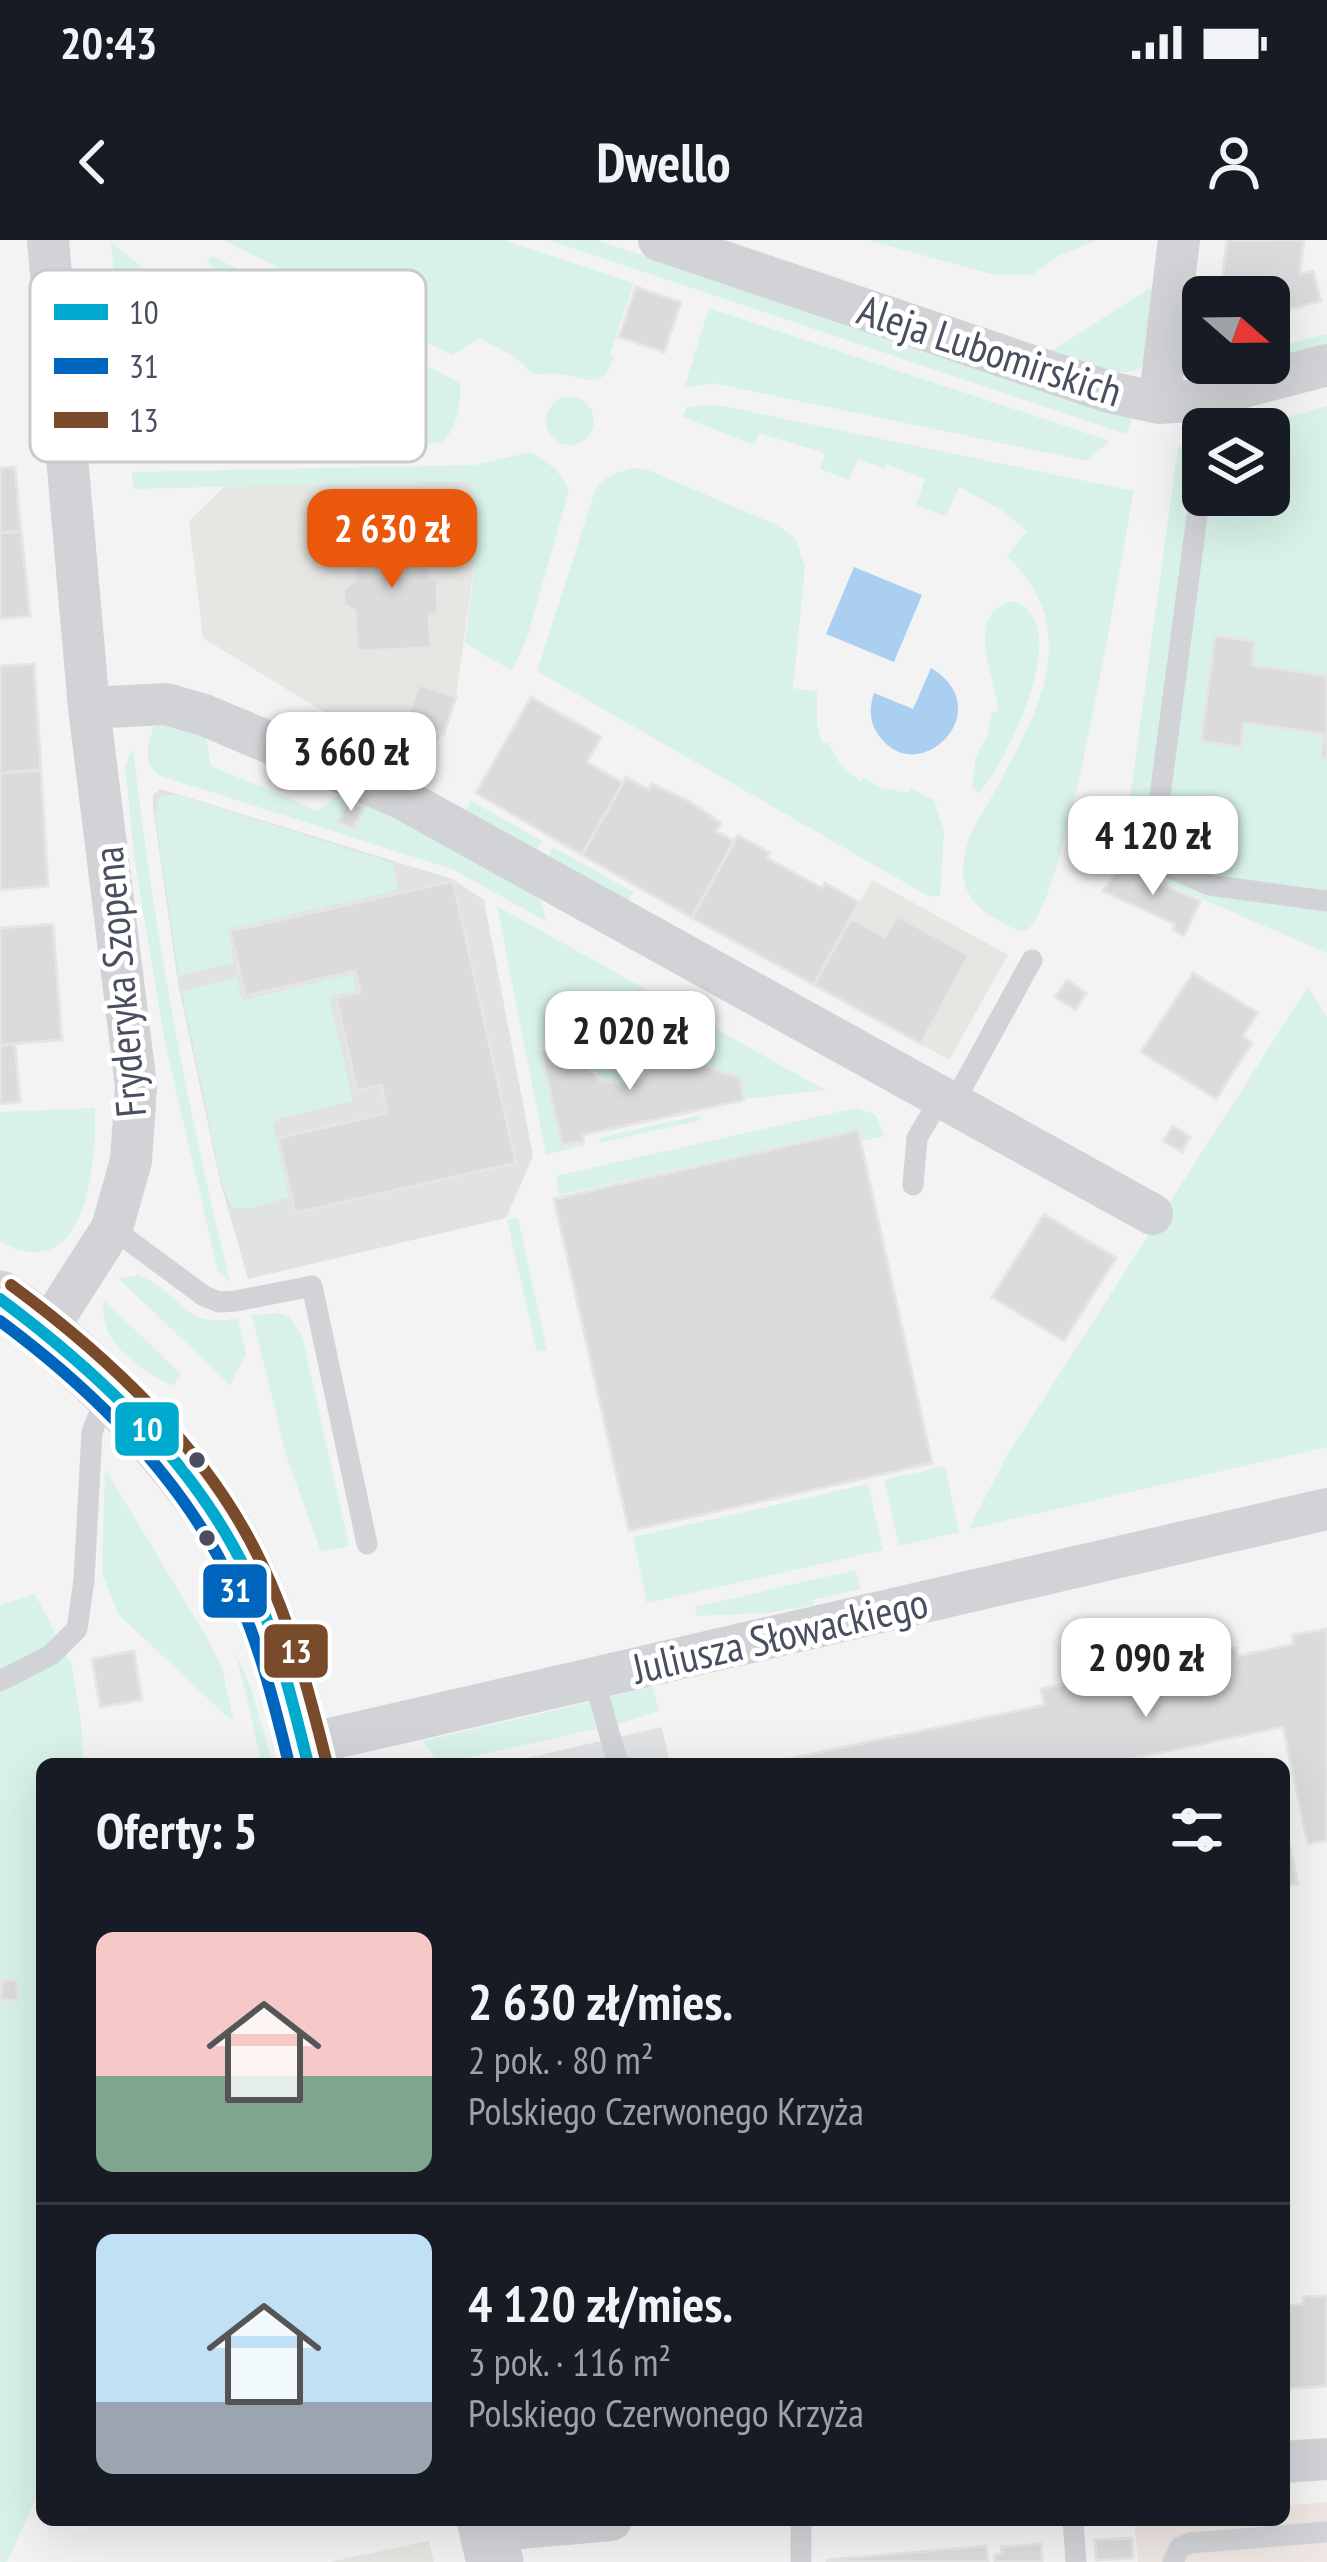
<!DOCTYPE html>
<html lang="pl">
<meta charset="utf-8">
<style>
body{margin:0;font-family:"PT Sans Narrow",sans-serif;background:#242831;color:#f1f3f6;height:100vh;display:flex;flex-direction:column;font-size:45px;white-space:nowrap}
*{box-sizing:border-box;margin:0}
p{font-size:39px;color:#9ea1a6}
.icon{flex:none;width:66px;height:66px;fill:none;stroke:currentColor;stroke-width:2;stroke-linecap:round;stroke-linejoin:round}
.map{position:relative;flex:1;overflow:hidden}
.sheet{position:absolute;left:36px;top:1518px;width:1254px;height:768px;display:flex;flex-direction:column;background:#171b24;border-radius:18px;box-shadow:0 12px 48px #0002}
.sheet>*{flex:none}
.needle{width:78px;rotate:110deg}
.controls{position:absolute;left:1182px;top:36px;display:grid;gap:24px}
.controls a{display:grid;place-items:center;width:108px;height:108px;border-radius:18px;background:#171b24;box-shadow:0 12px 48px #0002;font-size:60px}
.price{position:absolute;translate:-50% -102px;padding:0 27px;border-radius:24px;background:#fff;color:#222;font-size:39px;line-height:78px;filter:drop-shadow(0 3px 6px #0008)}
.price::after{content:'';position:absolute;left:50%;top:72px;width:36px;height:27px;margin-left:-18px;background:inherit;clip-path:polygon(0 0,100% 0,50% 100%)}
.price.selected{background:#ea580c;color:#fff}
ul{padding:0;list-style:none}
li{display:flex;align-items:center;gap:36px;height:300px;padding:0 60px}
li+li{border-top:3px solid #363941}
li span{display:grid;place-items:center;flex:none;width:336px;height:240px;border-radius:18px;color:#555}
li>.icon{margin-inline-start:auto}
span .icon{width:144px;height:144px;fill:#fffc;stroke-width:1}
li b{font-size:51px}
h2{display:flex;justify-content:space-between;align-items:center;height:144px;padding:0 60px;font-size:51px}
.status{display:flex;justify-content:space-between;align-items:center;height:84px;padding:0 60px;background:#171b24;direction:ltr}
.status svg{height:33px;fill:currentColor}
header{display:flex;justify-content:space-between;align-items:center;height:156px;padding:0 60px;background:#171b24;font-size:54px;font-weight:800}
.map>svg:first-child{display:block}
.commercial{fill:#e6e7e2}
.education{fill:#e1e2e3}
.medical{fill:#eee6e3}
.green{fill:#d8f2e9}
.water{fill:#abcff1}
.building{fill:#dbdbdd;stroke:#e5e5e6;stroke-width:3}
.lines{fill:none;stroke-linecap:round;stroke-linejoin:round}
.lane{stroke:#d2d3d6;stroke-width:21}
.street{stroke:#d2d3d6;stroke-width:42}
.secondary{stroke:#d2d4d8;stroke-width:57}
.bus-1-casing{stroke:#fff;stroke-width:21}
.bus-2-casing{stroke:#fff;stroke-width:21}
.bus-3-casing{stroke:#fff;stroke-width:21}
.bus-1{stroke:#00a9ce;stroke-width:12}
.bus-2{stroke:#0065bd;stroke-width:12}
.bus-3{stroke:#7a4b2a;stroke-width:12}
.bus-dot{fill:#494f61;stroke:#fff;stroke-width:4.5}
.labels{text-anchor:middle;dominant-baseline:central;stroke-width:10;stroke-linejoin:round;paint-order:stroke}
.street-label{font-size:42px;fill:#494f61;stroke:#fff}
.key{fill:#fff;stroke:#c8cad0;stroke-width:3}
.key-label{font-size:33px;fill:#494f61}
.line-badge{stroke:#fff;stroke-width:4.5}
.badge-label{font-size:33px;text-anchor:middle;font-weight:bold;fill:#fff}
</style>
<div class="status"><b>20:43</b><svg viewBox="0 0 49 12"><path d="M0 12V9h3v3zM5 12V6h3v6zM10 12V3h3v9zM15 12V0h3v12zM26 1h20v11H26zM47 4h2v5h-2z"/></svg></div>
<header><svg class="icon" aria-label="back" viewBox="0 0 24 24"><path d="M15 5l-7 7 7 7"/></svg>Dwello<svg class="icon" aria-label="person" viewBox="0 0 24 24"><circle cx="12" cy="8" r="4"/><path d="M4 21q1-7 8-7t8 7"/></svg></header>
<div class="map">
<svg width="1327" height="2322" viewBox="0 0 1327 2322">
<rect width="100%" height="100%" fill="#f3f3f3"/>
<path class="commercial" d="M473,241L478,298L456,457L444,494L421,516L337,480L203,398L189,281L225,246Z
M872,640L1008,715L949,820L814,745Z
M429,2301L434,2322H329Z"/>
<path class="education" d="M161,549L452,639L484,660L533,916L506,978L248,1039L220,941L178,743L153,567V555Z
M662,1487L670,1524H502Z"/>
<path class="medical" d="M1327,2262V2322H1138L1134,2280H1284V2266Z"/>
<path class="green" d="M223,0H503L634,43L610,114L614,116C602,150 592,139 565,135C555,133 544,134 533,134L516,118L480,98L452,115Z
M549,0H597L1132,179L1126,194Z
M867,0H1097L1058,16L1032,35H995Z
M111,2L165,46L120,104Z
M212,16L347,84L320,116L207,21Z
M1162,40L1148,123C1122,145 1081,120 1052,111Z
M709,68L1110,201L1087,221L713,143L684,148Z
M361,91L460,143C461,163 457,191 441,203L269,208V203L304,159L338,187L365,156L332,127Z
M1327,94V108L1224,136L1221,123H1269V109Z
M546 181a24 24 0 1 1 48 0a24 24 0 1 1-48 0Z
M713,164L1134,251C1120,320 1068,662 1026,691C1016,691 1010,687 1001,682C965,663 955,639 969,599C974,585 984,571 991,558C1034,478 1088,394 1007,316L1027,291L1000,269L959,247L946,276L916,266L925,239L887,224L885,229L858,219L849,240L820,229L825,213L759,193L754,205L683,177L686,168Z
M1327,166V713L1121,624L1178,207L1203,200V255H1269V189H1244Z
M531,212L556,229L569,250L528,395L512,431L465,403L478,298L472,241L133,249L132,232L475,225Z
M633,228L648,230L777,285L795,298L805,326L793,448L817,452V483L822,503H829L840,524L861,542L864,538L881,548L909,553L910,548L934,560L944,591L940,655L930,657L537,431L597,245L613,234Z
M1011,361C1079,377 1007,523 979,553L972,548L976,517L988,494L992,473L998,472C997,438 962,378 1011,361Z
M155,485L204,487L211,526L318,571L346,547L535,642L547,682L454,630L158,535C142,521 147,502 155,485Z
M133,509C154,690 186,865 230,1041L218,1032L165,803L135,624L125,526Z
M178,555L393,623L399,650L228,689L234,722L179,736L155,574L160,556Z
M470,560L542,601L534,615L465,577Z
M553,607L633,652L625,666L545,621Z
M497,666L825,850L744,859L740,838C720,831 690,814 668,815C654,815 649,830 639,837C607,860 588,827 579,801L540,809L561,905L583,901L584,905L546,915Z
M353,734L356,750L329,757L353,861L277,879L273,886L289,957L251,968H232L221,941L182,752L236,737L243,760Z
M1308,747L1327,777V1207L969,1289L1006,1217Z
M95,868C97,923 86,1051 0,1001V872Z
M856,868L876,875L884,896L862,901L858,889L559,955L556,936Z
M700,875L701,880L600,903L599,898Z
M518,978L547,1110L537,1112L507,980Z
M138,1035C180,1050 183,1091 237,1078L246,1114L230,1145L119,1039Z
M104,1060L182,1135L172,1146C139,1127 98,1105 104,1060Z
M279,1073L289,1077L302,1095L349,1306L321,1312L286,1215L252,1075Z
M945,1226L959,1292L899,1306L884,1240Z
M105,1229L210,1403L222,1428L234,1483L119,1375L102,1333Z
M868,1244L883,1310L647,1363L633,1297Z
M856,1330L860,1349L813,1360L814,1365L766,1373L697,1376L695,1367Z
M35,1354L72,1426L81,1481L83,1524H42V2245L7,2322H0V1365Z
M236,1414L250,1445L273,1524H262Z
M653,1447L659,1471L615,1485L609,1457Z
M590,1462L596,1489L439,1524L422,1501Z"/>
<path class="water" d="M854,327L922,355L894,422L826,394Z
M931,428C1000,469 920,550 880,497C869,483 869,469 874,453L913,469Z"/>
<path class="building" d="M1227,0H1304L1300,34L1313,31L1321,61L1269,75V57H1220Z
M636,47L681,62L664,112L619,97Z
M15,227L21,291L0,293V228Z
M428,290L430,339H437L438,374H429L431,408L357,411L355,371L344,364L343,349L355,340L354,292Z
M21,291L30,376L0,379V293Z
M1215,396L1255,401L1252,425L1327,436V519L1321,518L1324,494L1244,483L1241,507L1201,501Z
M34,424L41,530L0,533V426Z
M419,444L456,457L444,494L406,481Z
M531,457L601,497L587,522L623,543L582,615L476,553Z
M41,530L48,646L0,650V533Z
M626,537L649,550L652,544L689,561L721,583L716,591L734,601L692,678L582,615Z
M348,560L364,567L353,589L338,582Z
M738,595L770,613L767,618L822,648L825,643L859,662L814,745L692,678Z
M1120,625L1200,661L1184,696L1173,690L1175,684L1103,651Z
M453,641L516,923L295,973L278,898L387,873L381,845L357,851L336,758L360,752L355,731L245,756L230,691Z
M897,676L969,715L921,804L814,745L851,678L885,697Z
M53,684L62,800L0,805V688Z
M1193,733L1258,773L1243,796L1252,803L1216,859L1141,812Z
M1067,740L1086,753L1076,770L1055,757Z
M579,802L589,830L600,841L626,844L641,837L659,817L671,815L740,838L744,860L583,895L584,901L562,905L541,811Z
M15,804L20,862L0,864V805Z
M1173,886L1190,897L1182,912L1163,901Z
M858,890L932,1223L629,1291L554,959Z
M1044,974L1116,1018L1064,1101L992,1057Z
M1327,1389V1600L1308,1604L1283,1487L1106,1524H764L1044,1465L1041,1449L1236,1408L1238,1416L1294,1404L1292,1395Z
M134,1411L142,1460L100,1467L92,1419Z
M1290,1607L1298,1644L1284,1646V1609Z
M17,1740V1760H1V1741Z
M1327,2056V2146L1284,2149V2066L1304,2064L1303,2057Z
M1132,2298L1133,2318L1096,2320L1095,2300Z
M1041,2304L1042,2322H995L994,2315L1002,2314L1001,2307Z
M986,2306L988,2322H827V2320Z"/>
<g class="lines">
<path class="lane" d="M1204,158L1207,189
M1203,231L1152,616L1157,622L1209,645L1327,661
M952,866L1032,720
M913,945L917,898L940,859
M112,988L204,1056L219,1062L236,1061L312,1046L367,1304
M594,1439L618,1524
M0,1441L51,1415L77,1389L84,1340L92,1192L106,1157
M801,2280V2322
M1073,2280L1076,2322
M1173,2322L1180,2307L1190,2303L1327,2292"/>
<path class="street" d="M659,0L1109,152L1159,163L1190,161L1327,125
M1159,163L1179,0
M89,468L166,464L204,475L399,557L1152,974
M46,1091L112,988L131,921L136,846L89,468L48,0
M304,1505L1327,1269
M1284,2222L1327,2219
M488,2291L611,2280"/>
<path class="secondary" d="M0,1059C82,1116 185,1218 233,1306C269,1372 291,1451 308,1524
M485,2280L495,2322"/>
<defs>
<path id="bus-1" d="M0,1059C90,1126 178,1207 233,1306C271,1373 290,1450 308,1524"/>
<path id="bus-2" d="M0,1081C85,1144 167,1223 218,1316C253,1380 272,1453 289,1524"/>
<path id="bus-3" d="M11,1045C110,1118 206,1208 260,1320C291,1383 309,1452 326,1520"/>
</defs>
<use href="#bus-1" class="bus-1-casing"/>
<use href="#bus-2" class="bus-2-casing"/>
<use href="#bus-3" class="bus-3-casing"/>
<use href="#bus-1" class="bus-1"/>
<use href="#bus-2" class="bus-2"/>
<use href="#bus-3" class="bus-3"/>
</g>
<g class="bus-dot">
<circle cx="197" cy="1220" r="10"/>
<circle cx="207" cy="1298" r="10"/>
</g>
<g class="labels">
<g class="street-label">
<text transform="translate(990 110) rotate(18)">Aleja Lubomirskich</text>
<text transform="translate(119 742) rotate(-95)">Fryderyka Szopena</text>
<text transform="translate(780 1395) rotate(-13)">Juliusza Słowackiego</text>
</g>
</g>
<rect x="30" y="30" width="396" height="192" rx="18" class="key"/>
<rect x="54" y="64" width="54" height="16" fill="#00a9ce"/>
<rect x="54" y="118" width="54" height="16" fill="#0065bd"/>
<rect x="54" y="172" width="54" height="16" fill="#7a4b2a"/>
<g class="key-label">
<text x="129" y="84">10</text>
<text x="129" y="138">31</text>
<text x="129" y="192">13</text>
</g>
<g class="line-badge">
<rect x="113" y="1160" width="68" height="58" rx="12" fill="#00a9ce"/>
<rect x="201" y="1322" width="68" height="58" rx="12" fill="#0065bd"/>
<rect x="262" y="1382" width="68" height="58" rx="12" fill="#7a4b2a"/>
</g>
<g class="badge-label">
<text x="147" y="1201">10</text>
<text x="235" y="1362">31</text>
<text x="296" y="1423">13</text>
</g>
</svg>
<div class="controls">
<a><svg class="needle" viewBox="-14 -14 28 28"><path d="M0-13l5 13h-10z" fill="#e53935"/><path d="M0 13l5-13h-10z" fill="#9ea1a6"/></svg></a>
<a><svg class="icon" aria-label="layers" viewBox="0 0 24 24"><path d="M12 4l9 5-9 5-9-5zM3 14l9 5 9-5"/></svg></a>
</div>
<b class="price selected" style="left:392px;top:351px">2 630 zł</b>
<b class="price" style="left:351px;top:574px">3 660 zł</b>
<b class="price" style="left:1153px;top:658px">4 120 zł</b>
<b class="price" style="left:630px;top:853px">2 020 zł</b>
<b class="price" style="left:1146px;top:1480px">2 090 zł</b>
<section class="sheet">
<h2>Oferty: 5<svg class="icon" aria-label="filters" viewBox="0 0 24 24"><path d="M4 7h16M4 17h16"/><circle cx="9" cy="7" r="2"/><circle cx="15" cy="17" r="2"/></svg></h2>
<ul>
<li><span style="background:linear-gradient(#f6c9c9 60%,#7fa58c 0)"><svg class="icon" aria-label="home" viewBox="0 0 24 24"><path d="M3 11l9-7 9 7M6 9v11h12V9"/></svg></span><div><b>2 630 zł/mies.</b><p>2 pok. · 80 m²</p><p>Polskiego Czerwonego Krzyża</p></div></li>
<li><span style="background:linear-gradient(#bfe0f5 70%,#9aa5b1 0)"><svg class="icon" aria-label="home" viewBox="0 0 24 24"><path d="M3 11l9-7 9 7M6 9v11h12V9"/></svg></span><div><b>4 120 zł/mies.</b><p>3 pok. · 116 m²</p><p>Polskiego Czerwonego Krzyża</p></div></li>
</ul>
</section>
</div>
